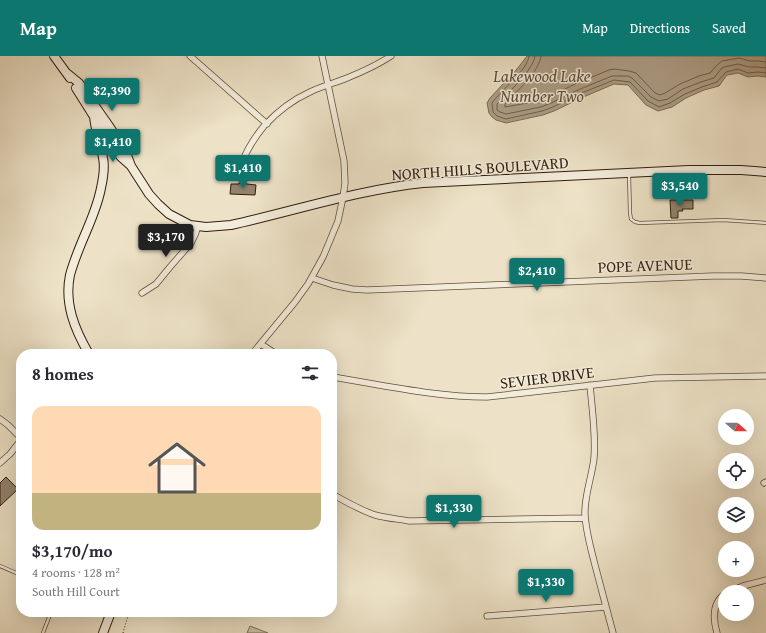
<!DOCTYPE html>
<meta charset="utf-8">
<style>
body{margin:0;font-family:"Gentium Book Plus",serif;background:#f7f7f7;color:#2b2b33;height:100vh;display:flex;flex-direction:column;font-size:15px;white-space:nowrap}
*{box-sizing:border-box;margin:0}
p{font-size:13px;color:#7c7c81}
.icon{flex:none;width:22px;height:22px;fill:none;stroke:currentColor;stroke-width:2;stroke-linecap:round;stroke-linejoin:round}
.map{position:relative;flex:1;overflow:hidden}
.panel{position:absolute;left:16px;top:293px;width:321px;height:268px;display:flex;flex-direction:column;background:#fff;border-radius:16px;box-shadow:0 4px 16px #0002}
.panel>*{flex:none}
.needle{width:26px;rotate:110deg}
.tools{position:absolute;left:718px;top:353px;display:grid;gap:8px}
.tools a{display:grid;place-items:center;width:36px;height:36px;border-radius:50%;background:#fff;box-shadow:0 4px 16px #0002;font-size:20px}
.price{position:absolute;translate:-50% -34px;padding:0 9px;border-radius:4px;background:#0f766e;color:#fff;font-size:13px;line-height:26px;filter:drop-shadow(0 1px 2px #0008)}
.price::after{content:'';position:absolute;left:50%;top:24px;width:12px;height:9px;margin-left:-6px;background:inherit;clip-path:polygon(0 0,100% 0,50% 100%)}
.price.active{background:#222;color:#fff}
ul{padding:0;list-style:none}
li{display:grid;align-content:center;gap:8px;height:212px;padding:0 16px}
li+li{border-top:1px solid #e1e1e2}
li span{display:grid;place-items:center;height:124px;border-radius:12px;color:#555}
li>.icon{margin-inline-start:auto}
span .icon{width:72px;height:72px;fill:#fffc;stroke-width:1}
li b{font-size:17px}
h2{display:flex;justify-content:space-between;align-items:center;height:48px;padding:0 16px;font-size:17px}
header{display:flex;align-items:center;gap:24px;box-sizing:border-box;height:56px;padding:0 20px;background:#0f766e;color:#fff}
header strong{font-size:19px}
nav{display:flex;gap:22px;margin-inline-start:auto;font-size:14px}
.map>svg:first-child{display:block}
.green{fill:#cdc1a7;stroke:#7f6f5a}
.water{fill:#ad9f88;stroke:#7b6b57}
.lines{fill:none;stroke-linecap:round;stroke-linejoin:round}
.shore{stroke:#6f5e4a;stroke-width:1}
.building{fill:#93836e;stroke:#311d0d}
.lane-casing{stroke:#604e3c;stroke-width:4}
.street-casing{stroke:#604e3c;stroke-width:7}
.secondary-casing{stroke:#311d0d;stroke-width:10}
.path{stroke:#311d0d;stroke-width:1;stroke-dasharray:1 2;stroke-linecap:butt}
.lane{stroke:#f3ecdb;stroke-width:2.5}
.street{stroke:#f3ecdb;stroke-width:5.5}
.secondary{stroke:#f3ecdb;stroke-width:8}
.labels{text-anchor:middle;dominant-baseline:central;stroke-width:3;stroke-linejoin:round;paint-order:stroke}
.street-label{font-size:16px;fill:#311d0d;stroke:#f3ecdb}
.water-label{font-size:17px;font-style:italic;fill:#5c4a38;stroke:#f3ecdb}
</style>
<header>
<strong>Map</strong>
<nav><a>Map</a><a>Directions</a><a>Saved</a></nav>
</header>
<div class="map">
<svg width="766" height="577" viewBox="0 0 766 577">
<rect width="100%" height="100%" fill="#ede2c7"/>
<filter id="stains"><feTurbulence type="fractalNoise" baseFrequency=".005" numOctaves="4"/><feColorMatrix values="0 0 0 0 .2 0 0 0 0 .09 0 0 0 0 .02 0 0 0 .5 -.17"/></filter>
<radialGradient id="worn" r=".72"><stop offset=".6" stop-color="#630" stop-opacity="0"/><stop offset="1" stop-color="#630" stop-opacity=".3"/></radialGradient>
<path class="green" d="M250,570L268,577H247Z"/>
<path class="water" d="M527,0H766V21L758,20L748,21L738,17L727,19L719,30L704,34L686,42L672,51L658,55L646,49L628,29L614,28L581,42L554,55L543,59L506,67L496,64L492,61L489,57L487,47L490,42L517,13Z"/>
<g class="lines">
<path class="shore" d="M529,0C528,14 500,35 492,47L493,56L497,60L506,63L542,55L553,51L579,38L614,24L630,26L648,45L659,51L670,47L685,38L702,31L717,26L726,16L738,13L748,17L758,16L766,17
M535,0C534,13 507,38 497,48V54L500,56L506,58L541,51L551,47L578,34L612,20H628L632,22L651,41L659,45L668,43L683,33L701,26L714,22L721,13L724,11L738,8L749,11H758L766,12
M541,0C540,15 515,37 505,48V51L539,45L549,41L575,28L609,14L614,13L629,15L636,17L655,37L660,39L665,37L680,28L699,20L710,17L717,9L722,5L739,2L750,5H758L766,6"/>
</g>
<path class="building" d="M239,127L256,129L255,139L230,138L231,128H239Z
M670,144H693V153H682L683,155H678V162H671Z
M6,421L18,433L0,450V427Z"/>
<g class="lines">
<defs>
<path id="lane" d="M629,118L630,157L631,163L635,166L640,167L723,164L766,167
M0,510L21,519
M43,577L51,556"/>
<path id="street" d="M190,0L267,68
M242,107C247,93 255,81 264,70C277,56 292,44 310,36C322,30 335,27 347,22C362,16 377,9 391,0
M312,222L333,229L352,233L367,234L713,220H741L766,222
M142,237L156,228L170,211L191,187L195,179L198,170
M261,288L276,298
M252,298L295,246L308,228L323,201L338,165L343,141L345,127L344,105L322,0
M332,321C383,329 435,341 487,341L655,322L766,320
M590,329C592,353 596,378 594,402C592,421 584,440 585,459C586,476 591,493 595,509C601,532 607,554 613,577
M0,363L8,369L21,382
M0,407L10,398L21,384
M764,427L766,426
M332,438C346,446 360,454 375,459C386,462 398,463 409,465L585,462
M729,536L743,530L766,524
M487,560L606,551
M717,577C713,563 712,547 725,538"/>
<path id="secondary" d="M54,0L70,22
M68,18L79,27L109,70L125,94L131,110L149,138L158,148L169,158L190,169L206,171L231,169C295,155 357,134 423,127L689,114H741L766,116
M76,32L112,89L121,101L130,109
M89,298C75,274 64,248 70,219C74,204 80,190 86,176C92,162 98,148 101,132C103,123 105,111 103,102C101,88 95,75 94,60
M103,577L111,556"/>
</defs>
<use href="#lane" class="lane-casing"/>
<use href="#street" class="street-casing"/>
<use href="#secondary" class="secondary-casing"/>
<path class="path" d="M123,577L129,556"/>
<use href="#lane" class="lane"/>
<use href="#street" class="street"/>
<use href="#secondary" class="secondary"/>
</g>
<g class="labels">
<g class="street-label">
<text transform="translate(480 112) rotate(-4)">NORTH HILLS BOULEVARD</text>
<text transform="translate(645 209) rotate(-2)">POPE AVENUE</text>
<text transform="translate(547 321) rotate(-7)">SEVIER DRIVE</text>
</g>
<g class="water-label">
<text x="542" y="19">Lakewood Lake<tspan x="542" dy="20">Number Two</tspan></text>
</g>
</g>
<rect width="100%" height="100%" filter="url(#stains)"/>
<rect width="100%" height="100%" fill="url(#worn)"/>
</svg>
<div class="tools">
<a><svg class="needle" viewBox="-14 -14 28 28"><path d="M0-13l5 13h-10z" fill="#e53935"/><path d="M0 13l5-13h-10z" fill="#7c7c81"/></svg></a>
<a><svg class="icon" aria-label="locate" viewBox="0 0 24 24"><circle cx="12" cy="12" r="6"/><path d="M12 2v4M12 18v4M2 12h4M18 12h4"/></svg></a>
<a><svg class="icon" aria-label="layers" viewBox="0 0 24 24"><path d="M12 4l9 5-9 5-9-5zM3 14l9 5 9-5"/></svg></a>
<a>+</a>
<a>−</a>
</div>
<b class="price" style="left:112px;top:56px">$2,390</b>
<b class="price" style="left:113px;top:107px">$1,410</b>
<b class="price" style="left:243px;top:133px">$1,410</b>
<b class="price" style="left:680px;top:151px">$3,540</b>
<b class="price active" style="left:166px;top:202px">$3,170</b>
<b class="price" style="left:537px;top:236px">$2,410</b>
<b class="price" style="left:454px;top:473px">$1,330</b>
<b class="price" style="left:546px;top:547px">$1,330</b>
<section class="panel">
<h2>8 homes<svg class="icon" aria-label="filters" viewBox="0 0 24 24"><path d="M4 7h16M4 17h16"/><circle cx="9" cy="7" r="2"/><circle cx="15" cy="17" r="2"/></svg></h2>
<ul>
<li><span style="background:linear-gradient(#ffd9b3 70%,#c2b280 0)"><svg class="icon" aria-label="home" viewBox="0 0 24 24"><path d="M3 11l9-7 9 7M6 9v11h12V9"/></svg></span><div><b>$3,170/mo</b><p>4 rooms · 128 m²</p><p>South Hill Court</p></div></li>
</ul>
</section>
</div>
